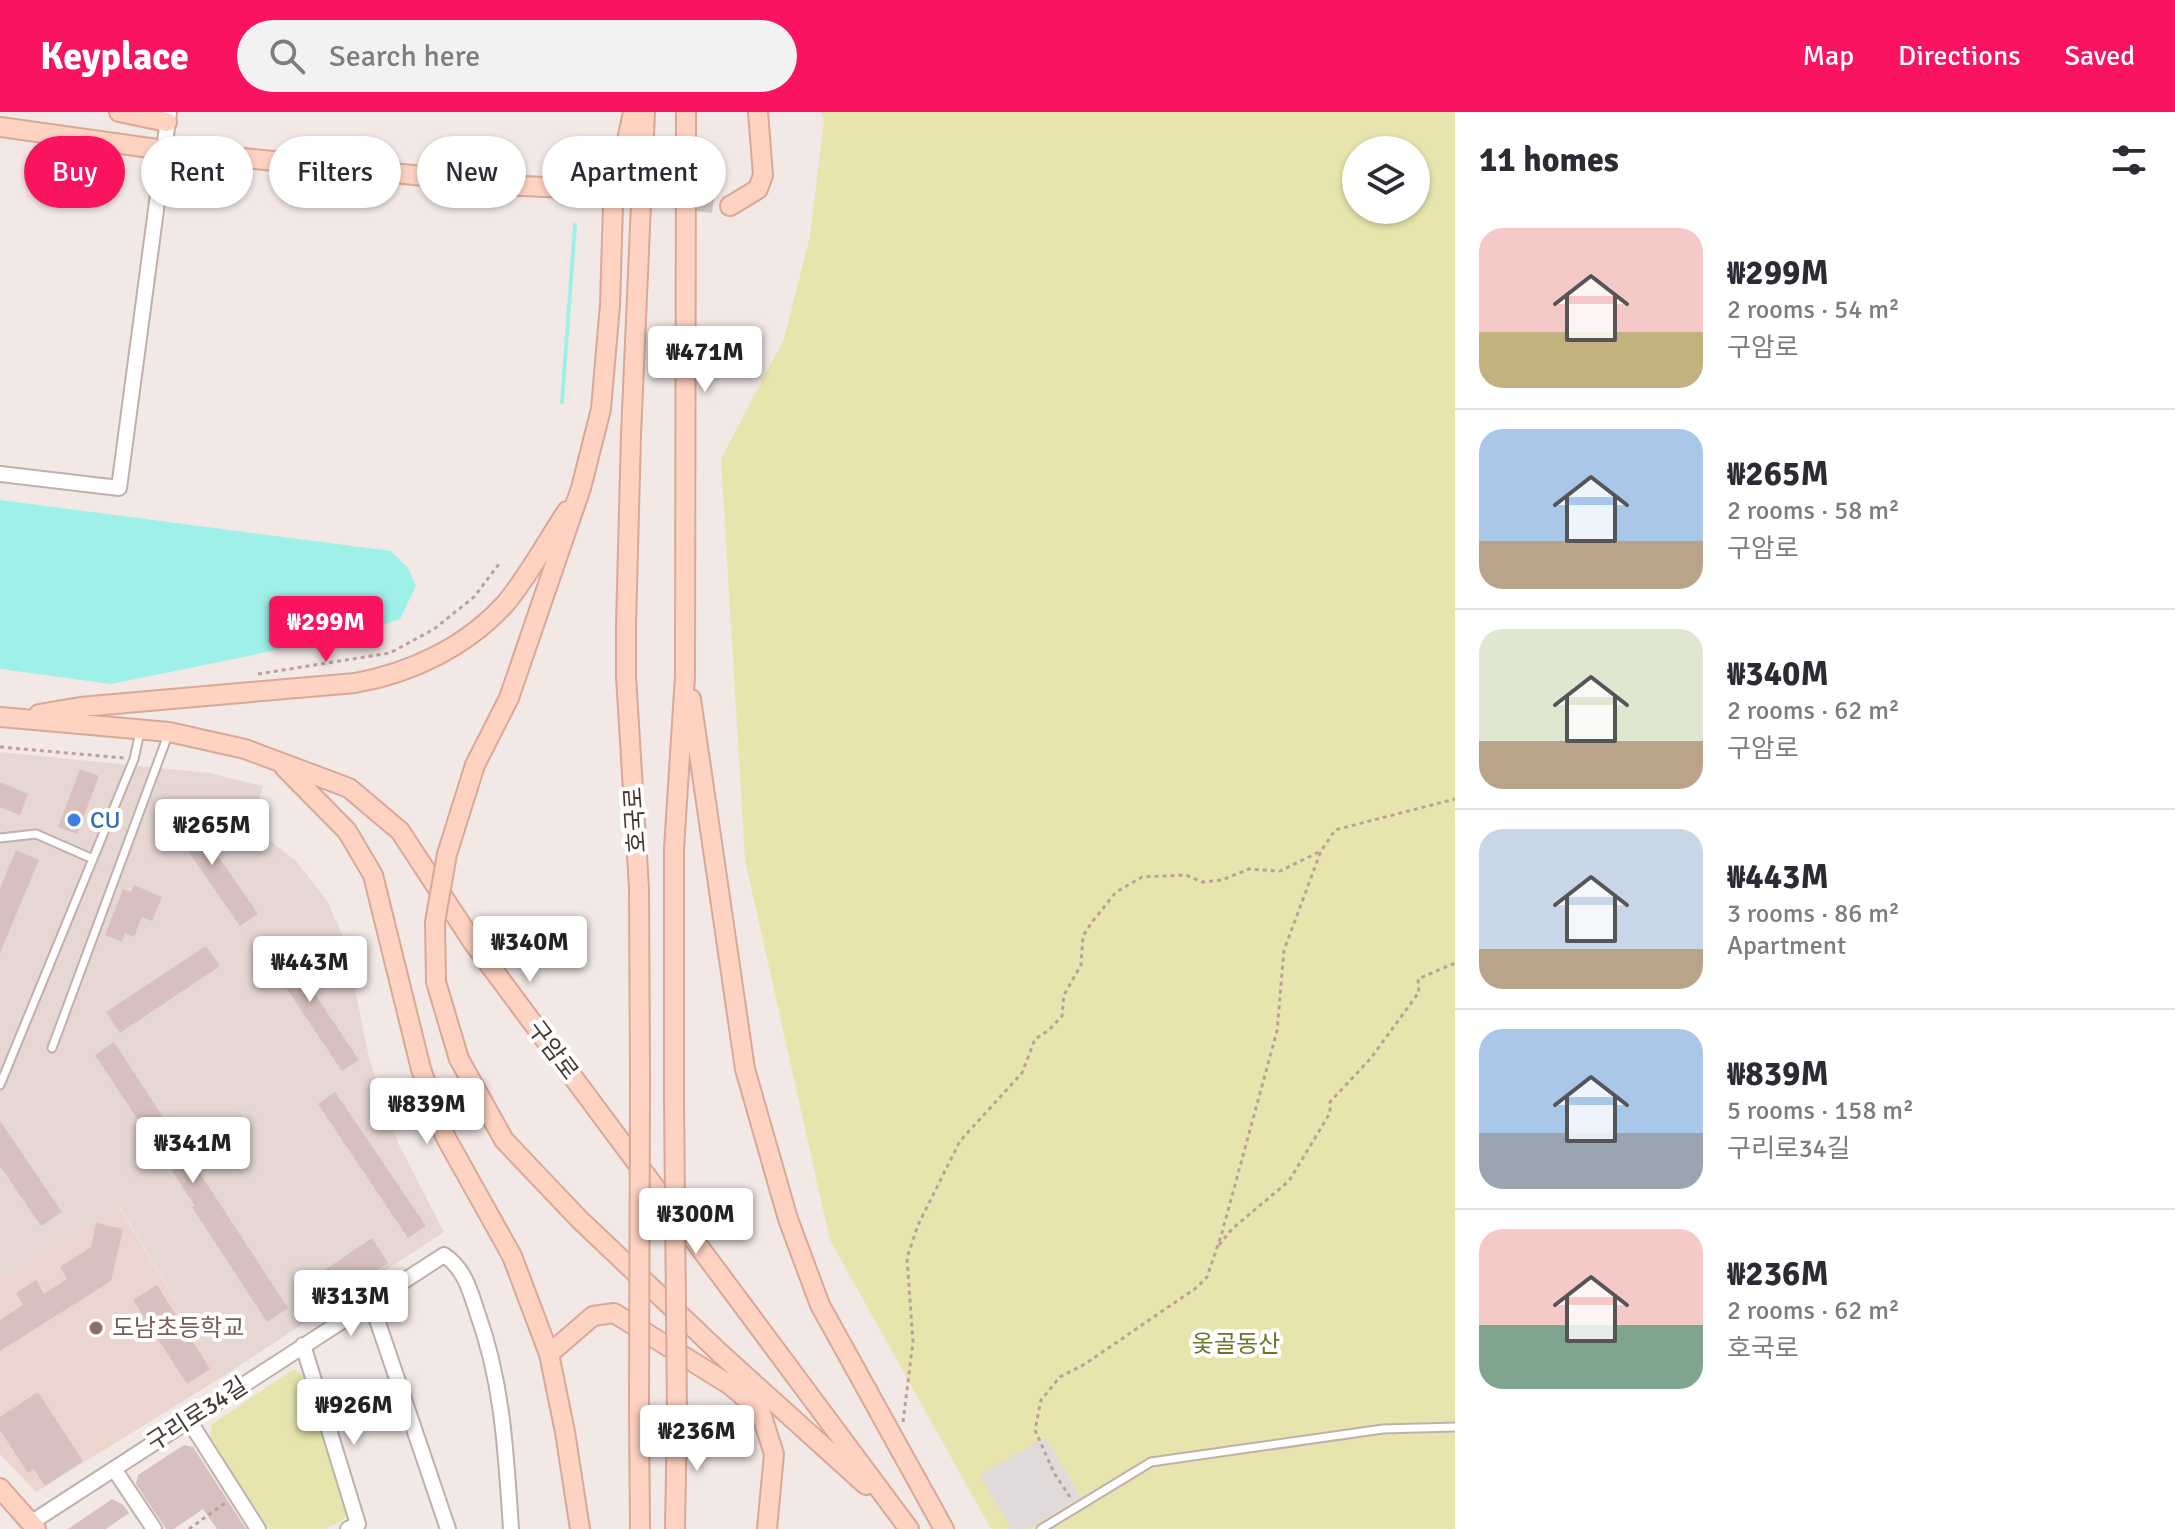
<!DOCTYPE html>
<meta charset="utf-8">
<style>
body{margin:0;font-family:Signika,"Noto Sans KR",sans-serif;background:#f2f2f3;color:#2b2b33;height:100vh;display:flex;flex-direction:column;font-size:30px;white-space:nowrap}
*{box-sizing:border-box;margin:0}
p{font-size:26px;color:#7c7c81}
.icon{flex:none;width:44px;height:44px;fill:none;stroke:currentColor;stroke-width:2;stroke-linecap:round;stroke-linejoin:round}
.map{position:relative;flex:1;overflow:hidden}
.sheet{display:flex;flex-direction:column;background:#fff;width:720px}
.sheet>*{flex:none}
.top-card{position:absolute;left:24px;top:24px;width:760px;height:72px;display:flex;gap:16px}
.tools{position:absolute;left:1342px;top:24px;display:grid;gap:16px}
.tools a{display:grid;place-items:center;width:88px;height:88px;border-radius:50%;background:#fff;box-shadow:0 2px 6px #0004;font-size:40px}
.price{position:absolute;translate:-50% -68px;padding:0 18px;border-radius:8px;background:#fff;color:#222;font-size:26px;line-height:52px;filter:drop-shadow(0 2px 4px #0008)}
.price::after{content:'';position:absolute;left:50%;top:48px;width:24px;height:18px;margin-left:-12px;background:inherit;clip-path:polygon(0 0,100% 0,50% 100%)}
.price.current{background:#fa1460;color:#fff}
ul{padding:0;list-style:none}
li{display:flex;align-items:center;gap:24px;height:200px;padding:0 24px}
li+li{border-top:2px solid #e1e1e2}
li span{display:grid;place-items:center;flex:none;width:224px;height:160px;border-radius:24px;color:#555}
li>.icon{margin-inline-start:auto}
span .icon{width:96px;height:96px;fill:#fffc;stroke-width:1}
li b{font-size:34px}
h2{display:flex;justify-content:space-between;align-items:center;height:96px;padding:0 24px;font-size:34px}
.pill{padding:0 28px;border-radius:36px;background:#fff;box-shadow:0 2px 6px #0004;font-size:28px;line-height:72px}
.pill.current{background:#fa1460;color:#fff}
header{display:flex;align-items:center;gap:48px;box-sizing:border-box;height:112px;padding:0 40px;background:#fa1460;color:#fff}
header strong{font-size:38px}
nav{display:flex;gap:44px;margin-inline-start:auto;font-size:28px}
.search{width:560px;height:72px;background:#f2f2f3;display:flex;align-items:center;gap:20px;box-sizing:border-box;padding:0 28px;border-radius:44px;color:#7c7c81;font-size:30px}
main{display:flex;flex:1;min-height:0}
.map>svg:first-child{display:block}
.residential{fill:#e6d7d3}
.education{fill:#ecd5ce}
.green{fill:#e7e5ad;fill-rule:evenodd}
.parking{fill:#e0dbda}
.water{fill:#a0f0ea}
.lines{fill:none;stroke-linecap:round;stroke-linejoin:round}
.stream{stroke:#a0f0ea;stroke-width:4}
.building{fill:#d7c0bd}
.secondary-tunnel{stroke:#cfc4c2;stroke-width:18;stroke-dasharray:18 9;stroke-linecap:butt}
.lane-casing{stroke:#c1afaa;stroke-width:11}
.street-casing{stroke:#c1afaa;stroke-width:18}
.secondary-casing{stroke:#d9a898;stroke-width:22}
.path{stroke:#bf9f98;stroke-width:3;stroke-dasharray:4 4;stroke-linecap:butt}
.lane{stroke:#fff;stroke-width:7}
.street{stroke:#fff;stroke-width:14}
.secondary{stroke:#ffd3c2;stroke-width:18}
.secondary-bridge-casing{stroke:#d9a898;stroke-width:22;stroke-linecap:butt}
.secondary-bridge{stroke:#ffd3c2;stroke-width:18}
.shop-dot{fill:#3f7fe0;stroke:#fff;stroke-width:3}
.education-dot{fill:#8d6e63;stroke:#fff;stroke-width:3}
.labels{text-anchor:middle;dominant-baseline:central;stroke-width:8;stroke-linejoin:round;paint-order:stroke}
.shop-label{font-size:24px;fill:#366cbe;stroke:#fff;text-anchor:start}
.street-label{font-size:24px;fill:#453634;stroke:#fff}
.education-label{font-size:24px;fill:#785e54;stroke:#fff;text-anchor:start}
.park-label{font-size:24px;fill:#6b7628;stroke:#fff}
</style>
<header>
<strong>Keyplace</strong>
<div class="search"><svg class="icon" aria-label="search" viewBox="0 0 24 24"><circle cx="10" cy="10" r="6"/><path d="M15 15l6 6"/></svg>Search here</div>
<nav><a>Map</a><a>Directions</a><a>Saved</a></nav>
</header>
<main>
<div class="map">
<svg width="1455" height="1417" viewBox="0 0 1455 1417">
<rect width="100%" height="100%" fill="#f2e8e5"/>
<path class="residential" d="M0,640L209,661L263,674L251,714L295,748L326,787L345,828L369,946L398,1031L444,1120L222,1265L120,1095L0,1167Z"/>
<path class="education" d="M119,1095L222,1265L36,1380L0,1342V1167Z"/>
<path class="green" d="M821,0H1455V1417H991L830,1128L745,748L721,347L784,227L810,124L824,8ZM1356,38H1416V98H1356Z
M294,1257L304,1264L346,1398L345,1406L326,1417H269L210,1325L212,1312Z"/>
<path class="parking" d="M1045,1325L1081,1385L1028,1417H1011L980,1363Z"/>
<path class="water" d="M0,388L391,439L408,456L416,474L400,507L377,515L244,545L111,572L0,557Z"/>
<g class="lines">
<path class="stream" d="M562,290L575,113"/>
</g>
<path class="building" d="M80,657L99,664L77,722L58,715Z
M0,670L28,682L20,703L0,695Z
M185,696L258,802L240,814L167,709Z
M16,738L39,748L0,841V776Z
M134,773L162,785L152,809L142,805L134,825L125,821L122,830L105,823L123,777L131,780Z
M277,826L359,948L342,959L260,837Z
M206,834L220,854L120,921L106,900Z
M114,930L288,1196L267,1210L192,1095L195,1094L95,943Z
M335,980L426,1114L408,1126L318,992Z
M0,1009L62,1100L41,1114L0,1054Z
M96,1111L123,1117L111,1169L0,1239V1208L23,1193L16,1181L36,1168L44,1182L67,1167L60,1155L91,1135Z
M372,1126L388,1151L339,1185L322,1160Z
M157,1173L210,1257L187,1272L133,1188Z
M38,1280L83,1349L45,1374L34,1357L28,1361L0,1318V1305Z
M184,1333L193,1335L246,1417H217L203,1397L174,1417H166L136,1372L138,1363Z
M112,1387L122,1392L129,1401L106,1417H68Z"/>
<g class="lines">
<path class="secondary-tunnel" d="M588,77L730,94"/>
<defs>
<path id="lane" d="M0,726L36,722L93,747
M52,936L168,623
M0,973L134,647L140,620
M1041,1417L1151,1350L1383,1317L1455,1315"/>
<path id="street" d="M0,362L119,376L169,0
M371,1190L448,1417
M303,1233L358,1412L348,1417
M188,1307L258,1417
M114,1357L154,1417
M32,1410L444,1143C464,1156 470,1178 477,1200C503,1271 506,1342 511,1417"/>
<path id="secondary" d="M119,0L167,10
M0,15L164,38L522,74L588,77
M730,94L758,77L763,63L758,0
M691,587L745,957L788,1107L820,1193L944,1417
M39,602L80,595L355,571C411,561 466,535 505,492C526,468 549,426 567,399
M0,605L169,620L245,637L349,676L400,719L474,832L909,1417
M475,653L509,586L581,376L601,297L610,193L613,95L633,0
M284,655L347,719L373,763L421,957L445,1024L512,1144L549,1242L565,1320L580,1417
M436,870L459,947L504,1028L579,1107L720,1241L866,1373
M640,967L639,776L626,564V513L631,323L645,0
M674,984V737L685,564L686,0
M549,1242L593,1204L614,1201L730,1273L760,1298L774,1342L767,1417
M639,1296L640,1417
M0,1376L36,1417
M675,1417L677,1304"/>
</defs>
<use href="#lane" class="lane-casing"/>
<use href="#street" class="street-casing"/>
<use href="#secondary" class="secondary-casing"/>
<path class="path" d="M258,562L390,541L434,517L474,485L499,452
M0,635L124,646
M1219,1133L1232,1117L1289,1069L1330,1001V990L1371,946L1419,880L1418,867L1455,851
M903,1310L913,1230L907,1146L918,1113L960,1029L1022,961L1035,927L1049,918L1062,904L1064,883L1081,853L1083,824L1092,810L1116,780L1142,765L1186,763L1202,770L1222,768L1249,757L1280,759L1321,739
M1070,1385L1054,1361L1035,1318L1041,1288L1060,1265L1085,1252L1196,1176L1207,1165L1221,1124L1277,919L1284,838L1321,739L1335,718L1455,687
M189,1417L225,1391"/>
<use href="#lane" class="lane"/>
<use href="#street" class="street"/>
<use href="#secondary" class="secondary"/>
<defs>
<path id="secondary-bridge" d="M436,870L435,810L447,742L475,653
M674,984L677,1304
M639,1296L640,967"/>
</defs>
<use href="#secondary-bridge" class="secondary-bridge-casing"/>
<use href="#secondary-bridge" class="secondary-bridge"/>
</g>
<circle class="shop-dot" cx="74" cy="708" r="8"/>
<circle class="education-dot" cx="96" cy="1216" r="8"/>
<g class="labels">
<g class="shop-label">
<text x="90" y="708">CU</text>
</g>
<g class="street-label">
<text transform="translate(635 708) rotate(-94)">호국로</text>
<text transform="translate(553 938) rotate(53)">구암로</text>
<text transform="translate(197 1302) rotate(-33)">구리로34길</text>
</g>
<g class="education-label">
<text x="112" y="1216">도남초등학교</text>
</g>
<g class="park-label">
<text x="1236" y="1232">옻골동산</text>
</g>
</g>
</svg>
<div class="tools">
<a><svg class="icon" aria-label="layers" viewBox="0 0 24 24"><path d="M12 4l9 5-9 5-9-5zM3 14l9 5 9-5"/></svg></a>
</div>
<b class="price" style="left:705px;top:282px">₩471M</b>
<b class="price current" style="left:326px;top:552px">₩299M</b>
<b class="price" style="left:212px;top:755px">₩265M</b>
<b class="price" style="left:530px;top:872px">₩340M</b>
<b class="price" style="left:310px;top:892px">₩443M</b>
<b class="price" style="left:427px;top:1034px">₩839M</b>
<b class="price" style="left:193px;top:1073px">₩341M</b>
<b class="price" style="left:696px;top:1144px">₩300M</b>
<b class="price" style="left:351px;top:1226px">₩313M</b>
<b class="price" style="left:354px;top:1335px">₩926M</b>
<b class="price" style="left:697px;top:1361px">₩236M</b>
<div class="top-card">
<a class="pill current">Buy</a>
<a class="pill">Rent</a>
<a class="pill">Filters</a>
<a class="pill">New</a>
<a class="pill">Apartment</a>
</div>
</div>
<section class="sheet">
<h2>11 homes<svg class="icon" aria-label="filters" viewBox="0 0 24 24"><path d="M4 7h16M4 17h16"/><circle cx="9" cy="7" r="2"/><circle cx="15" cy="17" r="2"/></svg></h2>
<ul>
<li><span style="background:linear-gradient(#f6c9c9 65%,#c2b280 0)"><svg class="icon" aria-label="home" viewBox="0 0 24 24"><path d="M3 11l9-7 9 7M6 9v11h12V9"/></svg></span><div><b>₩299M</b><p>2 rooms · 54 m²</p><p>구암로</p></div></li>
<li><span style="background:linear-gradient(#a9c7e8 70%,#b9a48a 0)"><svg class="icon" aria-label="home" viewBox="0 0 24 24"><path d="M3 11l9-7 9 7M6 9v11h12V9"/></svg></span><div><b>₩265M</b><p>2 rooms · 58 m²</p><p>구암로</p></div></li>
<li><span style="background:linear-gradient(#dfe7d0 70%,#b9a48a 0)"><svg class="icon" aria-label="home" viewBox="0 0 24 24"><path d="M3 11l9-7 9 7M6 9v11h12V9"/></svg></span><div><b>₩340M</b><p>2 rooms · 62 m²</p><p>구암로</p></div></li>
<li><span style="background:linear-gradient(#c9d6e8 75%,#b9a48a 0)"><svg class="icon" aria-label="home" viewBox="0 0 24 24"><path d="M3 11l9-7 9 7M6 9v11h12V9"/></svg></span><div><b>₩443M</b><p>3 rooms · 86 m²</p><p>Apartment</p></div></li>
<li><span style="background:linear-gradient(#a9c7e8 65%,#9aa5b1 0)"><svg class="icon" aria-label="home" viewBox="0 0 24 24"><path d="M3 11l9-7 9 7M6 9v11h12V9"/></svg></span><div><b>₩839M</b><p>5 rooms · 158 m²</p><p>구리로34길</p></div></li>
<li><span style="background:linear-gradient(#f6c9c9 60%,#7fa58c 0)"><svg class="icon" aria-label="home" viewBox="0 0 24 24"><path d="M3 11l9-7 9 7M6 9v11h12V9"/></svg></span><div><b>₩236M</b><p>2 rooms · 62 m²</p><p>호국로</p></div></li>
</ul>
</section>
</main>
